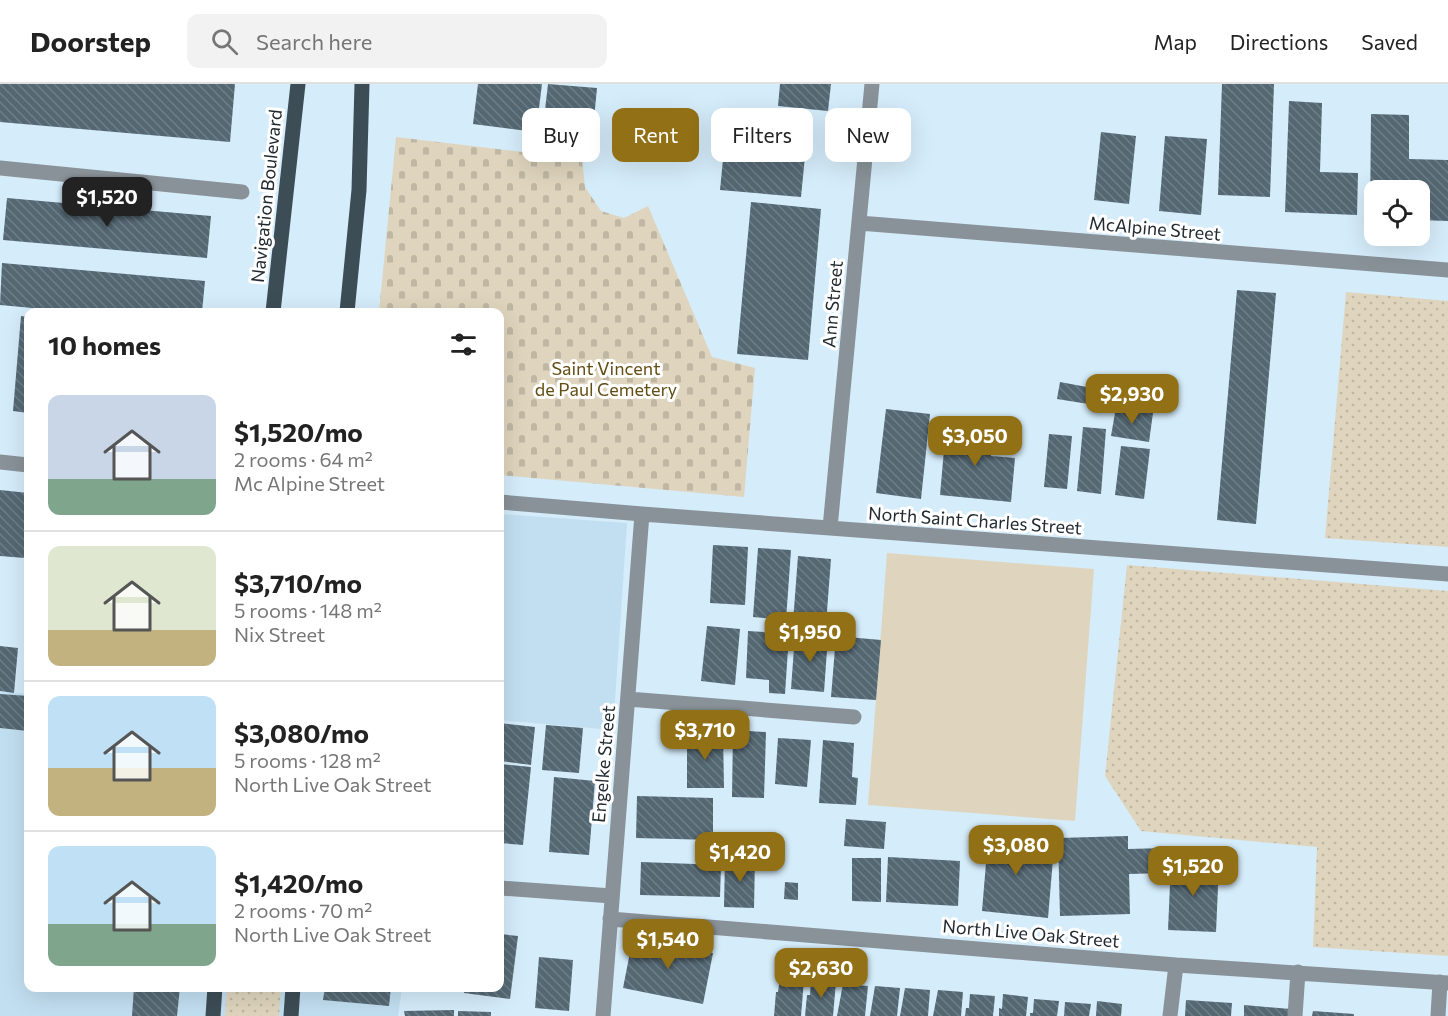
<!DOCTYPE html>
<meta charset="utf-8">
<style>
body{margin:0;font-family:Commissioner,sans-serif;background:#f2f2f2;color:#222;height:100vh;display:flex;flex-direction:column;font-size:22px;white-space:nowrap}
*{box-sizing:border-box;margin:0}
p{font-size:20px;color:#767676}
.icon{flex:none;width:33px;height:33px;fill:none;stroke:currentColor;stroke-width:2;stroke-linecap:round;stroke-linejoin:round}
.map{position:relative;flex:1;overflow:hidden}
.sheet{position:absolute;left:24px;top:224px;width:480px;height:684px;display:flex;flex-direction:column;background:#fff;border-radius:12px;box-shadow:0 6px 24px #0002}
.sheet>*{flex:none}
.banner{position:absolute;left:522px;top:24px;width:570px;height:54px;display:flex;gap:12px}
.buttons{position:absolute;left:1364px;top:96px;display:grid;gap:12px}
.buttons a{display:grid;place-items:center;width:66px;height:66px;border-radius:12px;background:#fff;box-shadow:0 6px 24px #0002;font-size:30px}
.price{position:absolute;translate:-50% -51px;padding:0 14px;border-radius:12px;background:#917016;color:#fff;font-size:20px;line-height:39px;filter:drop-shadow(0 2px 3px #0008)}
.price::after{content:'';position:absolute;left:50%;top:36px;width:18px;height:14px;margin-left:-9px;background:inherit;clip-path:polygon(0 0,100% 0,50% 100%)}
.price.selected{background:#222;color:#fff}
ul{padding:0;list-style:none}
li{display:flex;align-items:center;gap:18px;height:150px;padding:0 24px}
li+li{border-top:2px solid #e0e0e0}
li span{display:grid;place-items:center;flex:none;width:168px;height:120px;border-radius:12px;color:#555}
li>.icon{margin-inline-start:auto}
span .icon{width:72px;height:72px;fill:#fffc;stroke-width:1}
li b{font-size:26px}
h2{display:flex;justify-content:space-between;align-items:center;height:72px;padding:0 24px;font-size:26px}
.chip{padding:0 21px;border-radius:12px;background:#fff;box-shadow:0 6px 24px #0002;font-size:21px;line-height:54px}
.chip.selected{background:#917016;color:#fff}
header{display:flex;align-items:center;gap:36px;box-sizing:border-box;height:84px;padding:0 30px;background:#fff;border-bottom:2px solid #e0e0e0}
header strong{font-size:28px}
nav{display:flex;gap:33px;margin-inline-start:auto;font-size:21px}
.search{width:420px;height:54px;background:#f2f2f2;display:flex;align-items:center;gap:15px;box-sizing:border-box;padding:0 21px;border-radius:12px;color:#767676;font-size:22px}
.map>svg:first-child{display:block}
.built{fill:#c2dff1}
.grass{fill:url(#grass-dots)}
.cemetery{fill:url(#cemetery-stones)}
.garden{fill:#dfd5be}
.building{fill:url(#building-back-hatch)}
.lines{fill:none;stroke-linecap:round;stroke-linejoin:round}
.minor{stroke:#899298;stroke-width:15}
.major{stroke:#3d4d56;stroke-width:15}
.labels{text-anchor:middle;dominant-baseline:central;stroke-width:6;stroke-linejoin:round;paint-order:stroke}
.street-label{font-size:18px;fill:#212a2f;stroke:#fff}
.park-label{font-size:18px;fill:#634d12;stroke:#fff}
</style>
<header>
<strong>Doorstep</strong>
<div class="search"><svg class="icon" aria-label="search" viewBox="0 0 24 24"><circle cx="10" cy="10" r="6"/><path d="M15 15l6 6"/></svg>Search here</div>
<nav><a>Map</a><a>Directions</a><a>Saved</a></nav>
</header>
<div class="map">
<svg width="1448" height="932" viewBox="0 0 1448 932">
<defs>
<pattern id="grass-dots" width="8" height="8" patternUnits="userSpaceOnUse" patternTransform="scale(1.5)"><rect width="8" height="8" fill="#dfd5be"/><path d="M2 2h.1M6 6h.1" fill="none" stroke="#bfb7a4" stroke-width="1.8" stroke-linecap="round"/></pattern>
<pattern id="cemetery-stones" width="16" height="16" patternUnits="userSpaceOnUse" patternTransform="scale(1.5)"><rect width="16" height="16" fill="#dfd5be"/><path d="M2 7V4a2 2 0 0 1 4 0v3zM10 15v-3a2 2 0 0 1 4 0v3z" fill="#bfb7a4"/></pattern>
<pattern id="building-back-hatch" width="6" height="6" patternUnits="userSpaceOnUse" patternTransform="scale(1.5)"><rect width="6" height="6" fill="#546874"/><path d="M-1 5l2 2M0 0l6 6M5-1l2 2" fill="none" stroke="#6e7e87"/></pattern>
</defs>
<rect width="100%" height="100%" fill="#d5ecfa"/>
<path class="built" d="M500,430L627,439L613,646L500,636Z
M0,608L28,610V903H402L398,932H0Z"/>
<path class="grass" d="M1346,208L1448,217V463L1325,454Z
M1127,481L1448,507V872L1313,863L1317,763L1141,747L1105,692Z
M227,903H281L279,932H225Z"/>
<path class="cemetery" d="M396,53L582,75L585,103L601,127L624,134L648,122L712,273L755,284L744,413L500,391V228H379Z"/>
<path class="garden" d="M887,469L1094,485L1075,737L868,721Z"/>
<path class="building" d="M0,0H235L230,58L0,38Z
M478,0H542L536,48L473,40Z
M548,0L597,4L591,66L541,61Z
M780,0H831L828,27L778,22Z
M1222,0H1274L1270,113L1218,111Z
M1289,17L1322,19L1320,88L1358,89L1357,131L1285,128Z
M1371,30L1409,31V75L1448,76V137L1419,136V106H1374V135H1370Z
M1101,48L1136,52L1129,120L1094,116Z
M1165,52L1207,55L1201,131L1159,127Z
M725,55L806,62L801,113L720,106Z
M7,114L211,132L207,174L3,156Z
M751,118L821,125L808,276L737,270Z
M2,179L205,197L202,228H75L0,221Z
M1237,206L1276,209L1256,440L1217,436Z
M21,232L28,233V329L13,327Z
M1060,298L1103,306L1101,322L1057,315Z
M1116,323L1153,329L1149,358L1111,352Z
M886,325L930,330L921,415L876,409Z
M946,343L993,348L991,372L1015,374L1011,418L940,411Z
M1083,343L1106,345L1101,410L1077,407Z
M1049,350L1072,352L1067,405L1044,403Z
M1121,362L1150,365L1144,415L1115,411Z
M0,406L28,409L25,474L0,472Z
M713,461L748,463L745,521L710,519Z
M758,464L791,466L786,536L753,533Z
M798,472L831,475L826,540L793,538Z
M707,542L740,545L735,601L701,597Z
M748,547L778,549V564L788,565L785,610L769,609V596L746,594Z
M795,550L828,552L824,608L791,605Z
M836,552L881,556L876,616L831,613Z
M0,562L18,564L14,609L0,607Z
M0,610L28,612V647L0,644Z
M500,639L535,643L531,681L500,677Z
M546,641L583,644L579,689L542,686Z
M733,646L766,648L764,714L732,713Z
M687,649H723L724,704H687Z
M778,654L811,656L807,703L775,700Z
M823,656L854,659L852,693L858,694L856,721L819,719Z
M500,680L531,683L523,761L500,759Z
M554,693L595,697L589,771L549,768Z
M637,712L713,714V756L636,754Z
M846,735L886,738L884,765L844,762Z
M989,743L1032,747L1030,773L1053,775L1048,834L982,827Z
M1128,752V765L1164,764L1165,789L1129,790L1130,830L1060,832L1058,754Z
M725,773L755,774L754,824L724,823Z
M888,773L960,777L958,822L886,818Z
M852,774H881V818L852,817Z
M641,778L721,781L720,813L640,811Z
M1171,778L1219,781L1216,848L1168,846Z
M785,798L798,799V816L784,815Z
M500,850L518,852L510,915L464,909L465,903H500Z
M633,853L713,869L703,920L623,904Z
M539,873L573,876L569,927L535,924Z
M780,894L804,896L801,932H774L776,908H778Z
M811,896L836,898L833,932H805L807,911H810Z
M843,900L868,902L865,932H837Z
M875,902L900,904L897,932H870Z
M134,903H180L177,932H132Z
M325,903H391L389,922L323,916Z
M905,904L930,906L928,932H900Z
M938,906L963,908L961,932H933Z
M970,910L995,912L993,932H965L966,924H969Z
M1003,910L1028,913L1026,932H999V924L1002,925Z
M1034,915L1059,917L1057,932H1030V929H1033Z
M1186,916L1232,919L1231,932H1185Z
M1097,917L1122,920L1121,932H1096Z
M1065,918L1091,920L1089,932H1064Z
M1244,921L1291,925L1290,932H1244Z
M454,926V932H405L404,927Z
M458,927L491,928V932H458Z
M1313,927L1354,930V932H1312Z"/>
<g class="lines">
<path class="minor" d="M0,84L242,108
M859,139L1448,186
M0,378L28,381
M500,418L642,430L1448,490
M830,444L872,0
M628,615L854,633
M500,804L612,812
M610,835L1176,881L1448,899
M603,932L642,430
M1170,932L1176,881
M1295,932L1298,888
M1438,932L1440,898"/>
<path class="major" d="M273,228L298,0
M347,228L359,106L362,0
M213,932L215,903
M291,932L293,903"/>
</g>
<g class="labels">
<g class="street-label">
<text transform="translate(266 112) rotate(-84)">Navigation Boulevard</text>
<text transform="translate(1155 144) rotate(5)">McAlpine Street</text>
<text transform="translate(832 220) rotate(-85)">Ann Street</text>
<text transform="translate(975 436) rotate(4)">North Saint Charles Street</text>
<text transform="translate(603 680) rotate(-85)">Engelke Street</text>
<text transform="translate(1031 849) rotate(5)">North Live Oak Street</text>
</g>
<g class="park-label">
<text x="606" y="284">Saint Vincent<tspan x="606" dy="21">de Paul Cemetery</tspan></text>
</g>
</g>
</svg>
<div class="buttons">
<a><svg class="icon" aria-label="locate" viewBox="0 0 24 24"><circle cx="12" cy="12" r="6"/><path d="M12 2v4M12 18v4M2 12h4M18 12h4"/></svg></a>
</div>
<b class="price selected" style="left:107px;top:144px">$1,520</b>
<b class="price" style="left:1132px;top:341px">$2,930</b>
<b class="price" style="left:975px;top:383px">$3,050</b>
<b class="price" style="left:810px;top:579px">$1,950</b>
<b class="price" style="left:705px;top:677px">$3,710</b>
<b class="price" style="left:1016px;top:792px">$3,080</b>
<b class="price" style="left:740px;top:799px">$1,420</b>
<b class="price" style="left:1193px;top:813px">$1,520</b>
<b class="price" style="left:668px;top:886px">$1,540</b>
<b class="price" style="left:821px;top:915px">$2,630</b>
<div class="banner">
<a class="chip">Buy</a>
<a class="chip selected">Rent</a>
<a class="chip">Filters</a>
<a class="chip">New</a>
</div>
<section class="sheet">
<h2>10 homes<svg class="icon" aria-label="filters" viewBox="0 0 24 24"><path d="M4 7h16M4 17h16"/><circle cx="9" cy="7" r="2"/><circle cx="15" cy="17" r="2"/></svg></h2>
<ul>
<li><span style="background:linear-gradient(#c9d6e8 70%,#7fa58c 0)"><svg class="icon" aria-label="home" viewBox="0 0 24 24"><path d="M3 11l9-7 9 7M6 9v11h12V9"/></svg></span><div><b>$1,520/mo</b><p>2 rooms · 64 m²</p><p>Mc Alpine Street</p></div></li>
<li><span style="background:linear-gradient(#dfe7d0 70%,#c2b280 0)"><svg class="icon" aria-label="home" viewBox="0 0 24 24"><path d="M3 11l9-7 9 7M6 9v11h12V9"/></svg></span><div><b>$3,710/mo</b><p>5 rooms · 148 m²</p><p>Nix Street</p></div></li>
<li><span style="background:linear-gradient(#bfe0f5 60%,#c2b280 0)"><svg class="icon" aria-label="home" viewBox="0 0 24 24"><path d="M3 11l9-7 9 7M6 9v11h12V9"/></svg></span><div><b>$3,080/mo</b><p>5 rooms · 128 m²</p><p>North Live Oak Street</p></div></li>
<li><span style="background:linear-gradient(#bfe0f5 65%,#7fa58c 0)"><svg class="icon" aria-label="home" viewBox="0 0 24 24"><path d="M3 11l9-7 9 7M6 9v11h12V9"/></svg></span><div><b>$1,420/mo</b><p>2 rooms · 70 m²</p><p>North Live Oak Street</p></div></li>
</ul>
</section>
</div>
